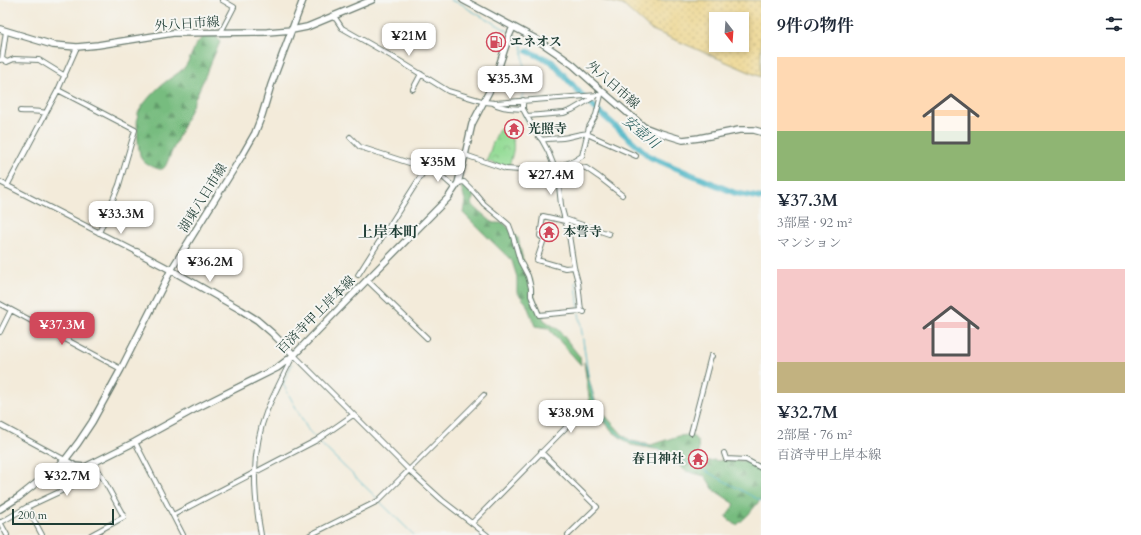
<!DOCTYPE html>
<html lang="ja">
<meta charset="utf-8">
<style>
body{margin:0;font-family:Cardo,"Noto Serif JP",serif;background:#f2f2f3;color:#1f2937;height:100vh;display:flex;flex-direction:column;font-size:15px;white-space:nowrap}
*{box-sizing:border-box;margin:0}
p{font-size:13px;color:#747a83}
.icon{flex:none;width:22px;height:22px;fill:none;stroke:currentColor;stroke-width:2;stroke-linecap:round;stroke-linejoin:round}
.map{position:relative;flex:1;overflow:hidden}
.details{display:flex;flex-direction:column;background:#fff;width:380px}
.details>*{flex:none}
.needle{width:26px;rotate:163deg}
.controls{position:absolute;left:709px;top:12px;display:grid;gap:8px}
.controls a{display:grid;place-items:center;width:40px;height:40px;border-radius:0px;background:#fff;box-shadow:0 2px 6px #0003;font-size:20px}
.scale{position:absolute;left:12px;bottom:10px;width:102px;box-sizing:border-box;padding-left:4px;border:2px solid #1f3d34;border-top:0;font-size:11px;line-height:14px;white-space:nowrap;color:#1f3d34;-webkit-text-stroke:3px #f6f6f2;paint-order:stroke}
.price{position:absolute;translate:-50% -34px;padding:0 9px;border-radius:8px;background:#fff;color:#222;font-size:13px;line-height:26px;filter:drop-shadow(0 1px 2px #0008)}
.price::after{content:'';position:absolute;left:50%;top:24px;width:12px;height:9px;margin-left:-6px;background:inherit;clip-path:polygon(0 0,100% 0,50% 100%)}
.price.current{background:#d1495b;color:#fff}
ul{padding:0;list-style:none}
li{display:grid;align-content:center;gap:8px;height:212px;padding:0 16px}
li span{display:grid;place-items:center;height:124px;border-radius:0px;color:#555}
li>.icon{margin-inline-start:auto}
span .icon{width:72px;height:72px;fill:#fffc;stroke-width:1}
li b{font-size:17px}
h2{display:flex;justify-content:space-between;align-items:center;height:48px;padding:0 16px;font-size:17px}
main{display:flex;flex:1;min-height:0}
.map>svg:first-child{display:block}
.forest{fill:url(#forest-firs);stroke:#4b7c5a}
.sand{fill:url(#sand-dots);stroke:#868c69;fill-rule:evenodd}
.park{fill:url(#park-crowns);stroke:#5a8c65}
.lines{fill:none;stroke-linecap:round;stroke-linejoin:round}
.stream{stroke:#47b3c4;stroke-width:1}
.river{stroke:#47b3c4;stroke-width:6}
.street-casing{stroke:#697a6e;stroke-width:6}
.secondary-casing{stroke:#697a6e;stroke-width:8}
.street{stroke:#fff;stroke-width:4}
.secondary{stroke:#fff;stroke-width:5.5}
.labels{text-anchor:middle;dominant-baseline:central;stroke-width:4;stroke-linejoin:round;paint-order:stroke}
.street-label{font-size:13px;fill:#1f3d34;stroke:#f6f6f2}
.poi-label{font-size:13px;font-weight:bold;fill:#1f3d34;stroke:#f6f6f2;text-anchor:start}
.water-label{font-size:14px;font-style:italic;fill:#2b605f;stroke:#f6f6f2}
.quarter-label{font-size:15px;font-weight:bold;fill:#1f3d34;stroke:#f6f6f2}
</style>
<main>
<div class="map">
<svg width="761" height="535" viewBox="0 0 761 535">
<defs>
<pattern id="forest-firs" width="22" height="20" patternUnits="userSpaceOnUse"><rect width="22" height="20" fill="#77bc7f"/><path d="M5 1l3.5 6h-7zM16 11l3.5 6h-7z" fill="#619a69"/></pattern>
<pattern id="sand-dots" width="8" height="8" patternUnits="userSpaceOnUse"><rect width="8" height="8" fill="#eeda9e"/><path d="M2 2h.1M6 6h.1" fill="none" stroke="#ccbc89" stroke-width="1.8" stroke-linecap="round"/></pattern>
<pattern id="park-crowns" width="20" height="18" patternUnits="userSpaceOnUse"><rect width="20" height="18" fill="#94dc96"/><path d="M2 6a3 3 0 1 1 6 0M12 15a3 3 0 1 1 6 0" fill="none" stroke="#78b47b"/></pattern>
</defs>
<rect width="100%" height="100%" fill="#f6f6f2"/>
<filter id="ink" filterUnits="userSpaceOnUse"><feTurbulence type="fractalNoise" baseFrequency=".025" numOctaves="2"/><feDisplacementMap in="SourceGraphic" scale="8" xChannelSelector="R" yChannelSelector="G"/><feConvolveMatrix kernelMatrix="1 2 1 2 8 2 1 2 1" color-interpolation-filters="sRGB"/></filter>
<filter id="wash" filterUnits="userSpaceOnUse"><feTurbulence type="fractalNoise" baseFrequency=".012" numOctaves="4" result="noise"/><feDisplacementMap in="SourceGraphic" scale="16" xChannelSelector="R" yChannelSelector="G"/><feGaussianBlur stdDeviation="0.9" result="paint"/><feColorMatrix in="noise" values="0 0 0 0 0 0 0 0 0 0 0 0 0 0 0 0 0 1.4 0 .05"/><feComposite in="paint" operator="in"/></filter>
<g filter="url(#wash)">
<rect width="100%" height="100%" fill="#f3ebda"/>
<path class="forest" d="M215,34L220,42L166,165C163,170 161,170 156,168C150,166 144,164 141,158C138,152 136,119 138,113C143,103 156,89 164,83C170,78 178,74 184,68C195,54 193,35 215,34Z
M464,186L473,192L474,196L471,204L493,223H504L518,238L524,265L532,280L535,299L541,311L544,320L559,330L580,357L581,365L548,328L535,326L526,303L517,292V277L512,261L463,213L465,200L461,188Z
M584,362L596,404L601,411L622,434L631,441L651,445L678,436L688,435L694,437L698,442L699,458L703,462L714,460L718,461L721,460L747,461L761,470V501L760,500L748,515L737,525H736L726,517L735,504L714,490L705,476L686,471L660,450L631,445L613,432L590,404Z"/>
<path class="sand" d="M602,0H761V77L650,29L623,5ZM716,19H742V45H716Z"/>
<path class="park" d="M499,129H507C508,134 511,137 513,141C515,149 511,159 509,166L507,168L487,161L492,145Z"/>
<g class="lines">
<path class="stream" d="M450,0L462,4L470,10L508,31
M512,33L518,37L522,46L526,87L521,99
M523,114L528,123
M538,138L544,148L552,167
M553,170L556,178
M558,193L559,200
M576,282L579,310
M579,313L589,381L595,404L604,418L619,435L631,442L656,448L704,470L761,501
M292,364L283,384L308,430L317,439
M319,442L378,499
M380,502L414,535"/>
<path class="river" d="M527,51L551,61L586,100L650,157L735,193L761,198"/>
</g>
</g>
<g filter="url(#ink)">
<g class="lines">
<defs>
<path id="street" d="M332,17L336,19L342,28L398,60L448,91L485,102L495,103L598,95
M221,32L234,7L222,0
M2,59L7,62L14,59L39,60L65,76
M0,60L2,59L6,31
M413,89L421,74
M58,90L135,130L119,185L99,233
M523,100V109L536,133L542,140L548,151L558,176L561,205L569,235L574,267L578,282L581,311L584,312
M493,103C501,109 513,108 523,109
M20,111C31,112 35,110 46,113
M527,116L564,113L572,110L594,97
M587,134L636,156
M350,137L360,147L437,172L455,188
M542,140C550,138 560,139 568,137C575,135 580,134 588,133
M465,155L506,169L534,171L554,168L574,161L582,156L589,127L596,115L602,91
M567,165L586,168L599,177L622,195
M0,182L137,252
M458,183L464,182L475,193L484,204L501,218L509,225L512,233L520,261L528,276L531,288V296L539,315L581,311
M7,186L58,90L77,47
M565,219L609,234
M565,221L543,216L540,236L544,239L537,260L565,268L574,267
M358,275L426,168
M367,280L427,338
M0,304L121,369
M0,332L11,310
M0,425L65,460
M691,433L711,356H712
M135,442L183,535
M541,452L597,507L568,535
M724,453L726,459L746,460L761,468
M27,507L42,535
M173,515L317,440L353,415
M0,522L7,535
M0,523L27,507L100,473
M472,523L589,404
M91,535L124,517L100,473L93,463
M261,535C253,492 251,451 267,410C274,394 282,378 290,362L294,355L409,470L442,500L487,535
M310,535L378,501L484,395"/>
<path id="secondary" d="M463,0L536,39L558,54L573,65L602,91L644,127L657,132L683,140L699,138L739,130H754L761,132
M0,29L53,45L77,47L98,45L173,33L267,32L292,30L307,27L372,0
M137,252L171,270L241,310L257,320L272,333L294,355
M65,460L78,443L92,422L121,369L171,270L243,154L255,133L262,115L271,85L303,0
M0,509L19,497L65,460L75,466L85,467L135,442L195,409L277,368L294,355L367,280L448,198L458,183L465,155L472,124L493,84L509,36L513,27"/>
</defs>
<use href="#street" class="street-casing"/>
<use href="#secondary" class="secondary-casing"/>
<use href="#street" class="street"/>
<use href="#secondary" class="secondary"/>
</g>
</g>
<defs>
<symbol id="fuel-ring" viewBox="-11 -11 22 22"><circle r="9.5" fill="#f6f6f2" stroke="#d1495b" stroke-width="1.5"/><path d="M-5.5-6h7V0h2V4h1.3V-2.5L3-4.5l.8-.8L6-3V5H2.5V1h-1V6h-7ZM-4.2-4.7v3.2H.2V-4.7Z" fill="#d1495b"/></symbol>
<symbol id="temple-ring" viewBox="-11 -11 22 22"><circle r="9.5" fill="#f6f6f2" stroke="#d1495b" stroke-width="1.5"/><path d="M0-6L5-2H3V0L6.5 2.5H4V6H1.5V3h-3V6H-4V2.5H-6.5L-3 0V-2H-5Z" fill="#d1495b"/></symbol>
</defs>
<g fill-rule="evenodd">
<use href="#fuel-ring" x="485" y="31" width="22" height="22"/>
<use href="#temple-ring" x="503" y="118" width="22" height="22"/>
<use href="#temple-ring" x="538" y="221" width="22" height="22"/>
<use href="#temple-ring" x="687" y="448" width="22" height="22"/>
</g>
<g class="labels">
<g class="street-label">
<text transform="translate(187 24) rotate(-4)">外八日市線</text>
<text transform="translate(613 85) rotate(41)">外八日市線</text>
<text transform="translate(203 198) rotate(-58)">湖東八日市線</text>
<text transform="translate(316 315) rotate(-45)">百済寺甲上岸本線</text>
</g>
<g class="poi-label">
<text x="510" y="42">エネオス</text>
<text x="528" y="129">光照寺</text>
<text x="563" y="232">本誓寺</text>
<text x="684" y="459" text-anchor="end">春日神社</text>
</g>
<g class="water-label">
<text transform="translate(641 132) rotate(40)">安壺川</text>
</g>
<g class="quarter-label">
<text x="388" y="232">上岸本町</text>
</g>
</g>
</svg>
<div class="controls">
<a><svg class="needle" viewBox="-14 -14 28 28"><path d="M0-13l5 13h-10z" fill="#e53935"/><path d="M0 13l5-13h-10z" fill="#747a83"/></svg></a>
</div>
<div class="scale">200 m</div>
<b class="price" style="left:409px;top:57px">¥21M</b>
<b class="price" style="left:510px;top:100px">¥35.3M</b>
<b class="price" style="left:438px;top:183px">¥35M</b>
<b class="price" style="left:551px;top:196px">¥27.4M</b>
<b class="price" style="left:121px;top:235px">¥33.3M</b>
<b class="price" style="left:210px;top:283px">¥36.2M</b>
<b class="price current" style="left:62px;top:346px">¥37.3M</b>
<b class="price" style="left:571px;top:434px">¥38.9M</b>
<b class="price" style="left:67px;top:497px">¥32.7M</b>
</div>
<section class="details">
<h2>9件の物件<svg class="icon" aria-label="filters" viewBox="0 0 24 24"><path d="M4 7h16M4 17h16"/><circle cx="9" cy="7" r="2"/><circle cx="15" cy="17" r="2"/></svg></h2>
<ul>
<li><span style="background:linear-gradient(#ffd9b3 60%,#8fb573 0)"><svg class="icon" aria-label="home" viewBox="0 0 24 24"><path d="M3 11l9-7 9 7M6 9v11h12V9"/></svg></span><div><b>¥37.3M</b><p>3部屋 · 92 m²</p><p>マンション</p></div></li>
<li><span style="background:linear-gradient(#f6c9c9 75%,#c2b280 0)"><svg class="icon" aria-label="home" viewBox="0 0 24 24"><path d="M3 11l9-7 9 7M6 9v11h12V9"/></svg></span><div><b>¥32.7M</b><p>2部屋 · 76 m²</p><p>百済寺甲上岸本線</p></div></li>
</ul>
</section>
</main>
